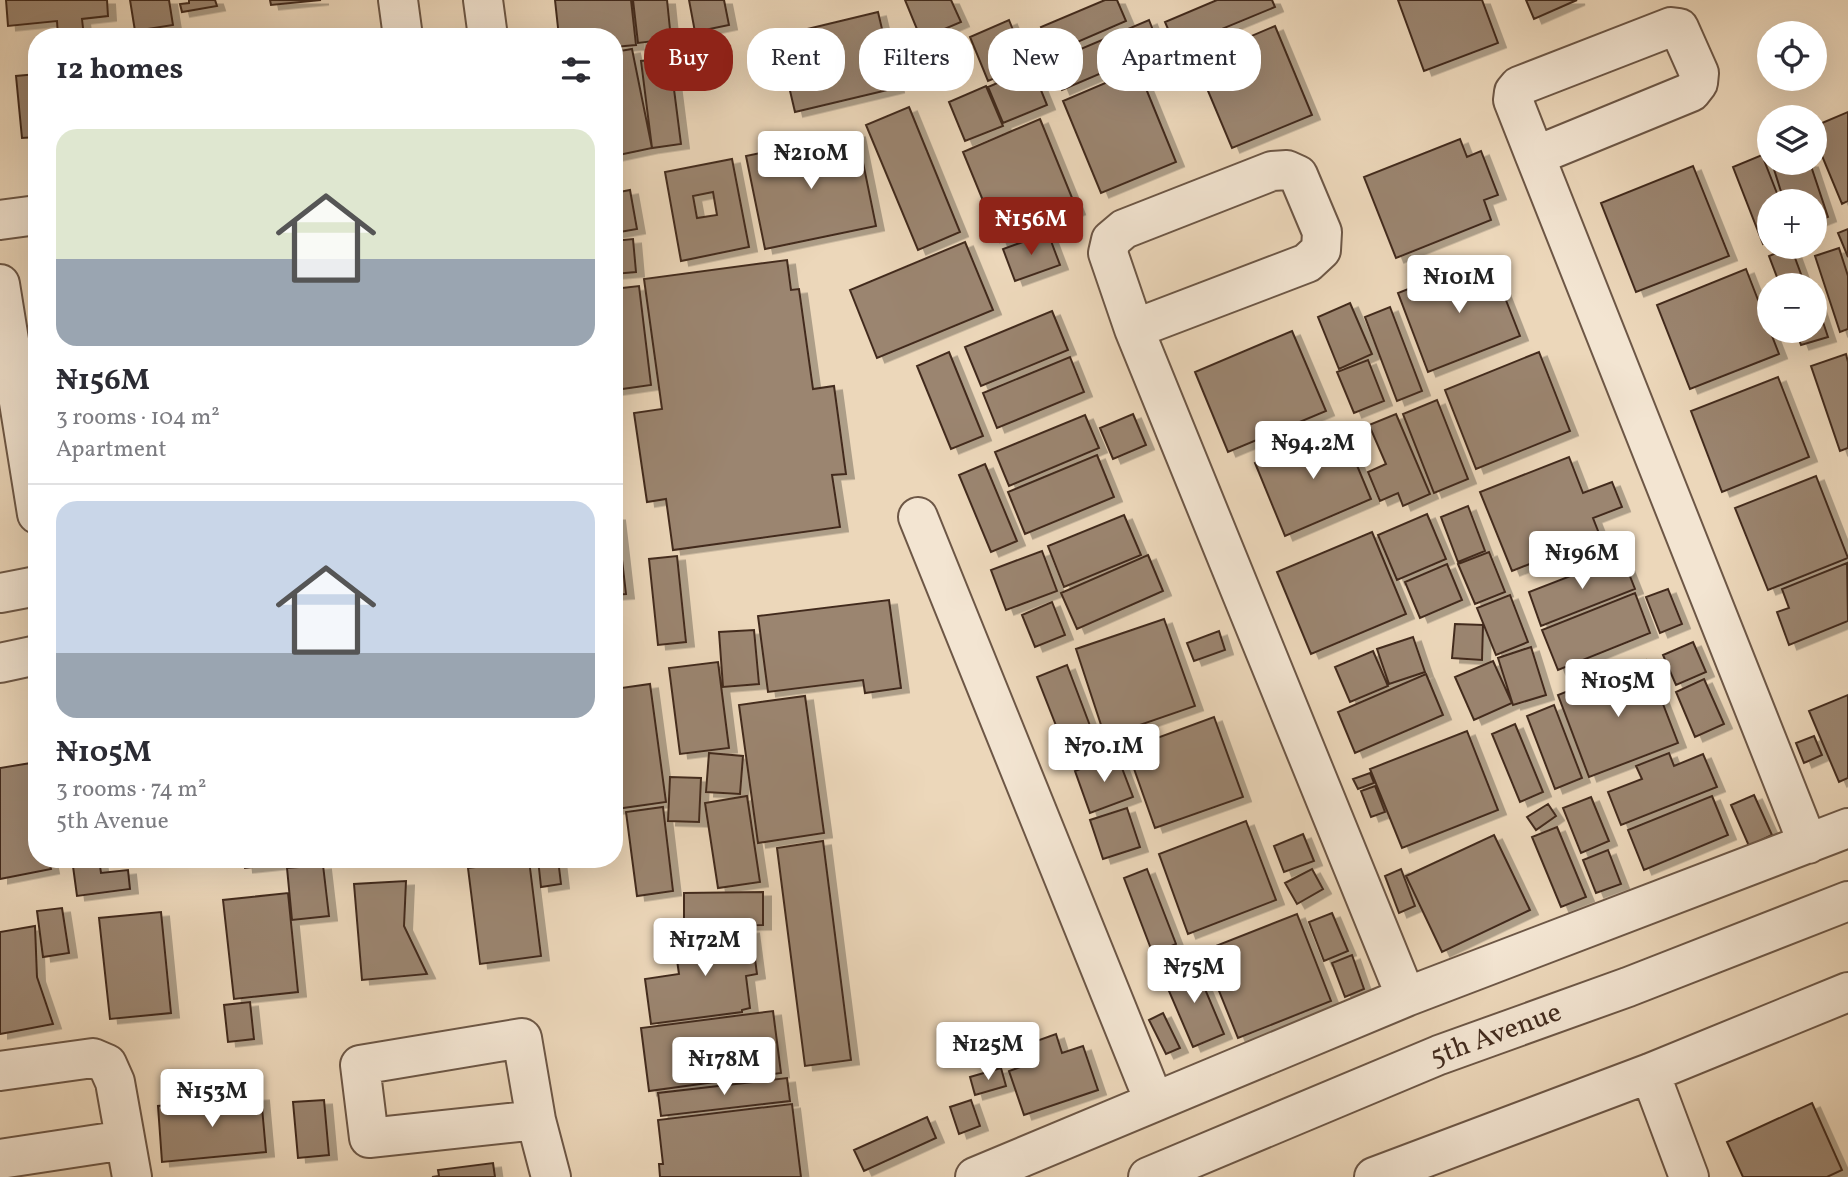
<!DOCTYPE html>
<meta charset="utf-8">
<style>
body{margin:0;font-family:Vollkorn,serif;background:#f7f7f7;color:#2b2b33;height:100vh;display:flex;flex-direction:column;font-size:26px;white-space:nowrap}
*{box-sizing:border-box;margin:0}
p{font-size:23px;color:#7c7c81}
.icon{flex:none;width:38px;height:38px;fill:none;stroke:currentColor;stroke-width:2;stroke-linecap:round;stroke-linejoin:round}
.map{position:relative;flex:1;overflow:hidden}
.drawer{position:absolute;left:28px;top:28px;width:595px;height:840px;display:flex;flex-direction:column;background:#fff;border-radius:28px;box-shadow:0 7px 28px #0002}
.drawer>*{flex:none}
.top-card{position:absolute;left:644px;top:28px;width:665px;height:63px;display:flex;gap:14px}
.fabs{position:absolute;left:1757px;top:21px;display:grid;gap:14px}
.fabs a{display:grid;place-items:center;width:70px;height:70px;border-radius:50%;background:#fff;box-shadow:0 7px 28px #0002;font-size:35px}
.price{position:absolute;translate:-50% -60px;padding:0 16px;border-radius:7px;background:#fff;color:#222;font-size:23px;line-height:46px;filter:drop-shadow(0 2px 4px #0008)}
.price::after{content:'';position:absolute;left:50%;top:42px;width:21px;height:16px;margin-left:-10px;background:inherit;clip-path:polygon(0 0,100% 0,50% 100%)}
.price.current{background:#8f2418;color:#fff}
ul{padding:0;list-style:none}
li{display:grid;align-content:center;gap:14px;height:371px;padding:0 28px}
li+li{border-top:2px solid #e1e1e2}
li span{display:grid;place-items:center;height:217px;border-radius:21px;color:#555}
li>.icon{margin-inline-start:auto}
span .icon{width:126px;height:126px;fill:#fffc;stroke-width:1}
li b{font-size:30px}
h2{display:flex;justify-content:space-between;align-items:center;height:84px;padding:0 28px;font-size:30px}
.tag{padding:0 24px;border-radius:28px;background:#fff;box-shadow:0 7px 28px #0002;font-size:24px;line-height:63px}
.tag.current{background:#8f2418;color:#fff}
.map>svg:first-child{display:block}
.building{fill:#9b8570;stroke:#432c1f;stroke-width:2;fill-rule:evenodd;filter:url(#shadow)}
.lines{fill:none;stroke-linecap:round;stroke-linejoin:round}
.minor-casing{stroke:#6d5746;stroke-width:42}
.minor{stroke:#f3e5d2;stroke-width:38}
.labels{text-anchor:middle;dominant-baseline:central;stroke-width:5;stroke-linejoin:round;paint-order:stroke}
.street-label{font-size:28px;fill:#432c1f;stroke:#f3e5d2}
</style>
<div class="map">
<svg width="1848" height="1177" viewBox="0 0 1848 1177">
<defs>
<filter id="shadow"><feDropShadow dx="8" dy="4.5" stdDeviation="0" flood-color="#0004"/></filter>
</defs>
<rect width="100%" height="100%" fill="#ecd7ba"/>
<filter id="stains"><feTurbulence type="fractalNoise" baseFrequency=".00286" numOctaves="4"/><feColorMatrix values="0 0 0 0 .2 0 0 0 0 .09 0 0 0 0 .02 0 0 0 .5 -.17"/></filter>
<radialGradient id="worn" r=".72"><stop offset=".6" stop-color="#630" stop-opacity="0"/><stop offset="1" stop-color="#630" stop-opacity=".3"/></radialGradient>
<path class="building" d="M6,0H107L108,16L82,19L84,37H58L57,21L8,26Z
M130,0H169L173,25L135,31Z
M189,0H215L217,6L182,12L180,4L189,3Z
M270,0H321L271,5Z
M555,0H631L636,45L614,47V37H559Z
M633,0H667L671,39L638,43Z
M689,0H724L729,25L695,32Z
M905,0H951L961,22L921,39Z
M1105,0H1117L1126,21L1052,53L1041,27Z
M1217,0H1272L1275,7L1176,48L1165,22Z
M1398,0H1482L1498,43L1424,71Z
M1526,0H1577L1534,19Z
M878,12L896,88L795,112L783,61L805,55L799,31Z
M1009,20L1027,65L988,81L970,37Z
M1149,20L1160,48L1062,90L1050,62Z
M1275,26L1312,115L1232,148L1195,60Z
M632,49L652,148L614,156V52Z
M670,58L681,144L652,148L641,61Z
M1032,68L1047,105L1003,123L988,87Z
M1138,69L1176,162L1101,193L1063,101Z
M37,74V137L22,138L16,76Z
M986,86L1003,126L965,141L949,102Z
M909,107L960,232L918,250L866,125Z
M1848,112V201L1842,204L1815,139V126Z
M1040,119L1077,210L1000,242L963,152Z
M857,133L876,226L765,249L746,156Z
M1460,139L1467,157L1481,151L1498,195L1484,200L1491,220L1396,258L1364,177Z
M1762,155L1780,201H1769V242L1763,244L1733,167Z
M732,159L749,247L681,261L665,172ZM713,192L717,215L697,218L693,196Z
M1772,163H1810L1828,217L1815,222V201H1784Z
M1693,166L1729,256L1636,292L1601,203Z
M630,190L637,229L614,233V193Z
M1848,229V257L1838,233Z
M1048,233L1060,265L1015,281L1003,249Z
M633,239L636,272L614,274V241Z
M965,242L993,310L877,358L850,290Z
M1791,247L1805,285H1780L1769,256Z
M1839,248L1848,276V329L1840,332L1815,256Z
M1489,257L1520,336L1428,372L1398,293Z
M787,260L791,290L799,289L813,389L834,386L846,474L832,475L840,527L673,550L666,499L647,502L634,413L662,409L644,279Z
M1746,269L1779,354L1690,389L1657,305Z
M639,286L651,385L615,390L614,289Z
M1815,298L1828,337L1801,345L1796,331H1815Z
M1350,303L1372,354L1339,369L1318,317Z
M1390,307L1422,391L1397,401L1365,317Z
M1052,311L1068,350L981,386L965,347Z
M1292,331L1326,411L1228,452L1195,372Z
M949,352L983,436L951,449L917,366Z
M1539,352L1570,431L1476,469L1445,390Z
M1846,354L1848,362V448L1840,451L1811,366Z
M1070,357L1084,392L997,428L983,393Z
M1368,360L1384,401L1354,413L1337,372Z
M1778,377L1809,457L1722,492L1691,411Z
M1437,400L1468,479L1434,493L1403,414Z
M1133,414L1146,445L1113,459L1100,428Z
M1396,414L1430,494L1403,506L1398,493L1380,501L1368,472L1386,464L1369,425Z
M1085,415L1099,448L1009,486L995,452Z
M1341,427L1371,499L1285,536L1255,463Z
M1097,455L1114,497L1025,534L1008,492Z
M1569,457L1583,493L1612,482L1622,507L1593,518L1600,536L1512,571L1480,492Z
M985,464L1017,541L991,552L959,475Z
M1816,476L1848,558L1768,590L1735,508Z
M1468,506L1485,551L1458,562L1441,517Z
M1427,514L1446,559L1397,580L1378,535Z
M1124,515L1141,555L1064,587L1048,546Z
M614,516H617L626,594L614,595Z
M1372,532L1406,614L1311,654L1277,572Z
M1042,551L1057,591L1006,610L991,570Z
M1489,552L1505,592L1475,604L1458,564Z
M1148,555L1163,591L1077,629L1061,593Z
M677,556L686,642L658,645L649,559Z
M1622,556L1635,589L1541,626L1529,592Z
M1847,563L1848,621L1789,645L1777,612L1789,608L1782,589Z
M1447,564L1462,600L1420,618L1405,582Z
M1668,589L1682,624L1660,633L1646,597Z
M1635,593L1650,633L1558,670L1542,630Z
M1510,595L1528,642L1496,655L1477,608Z
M889,600L901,688L865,693L863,680L768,692L758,616Z
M1052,602L1065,635L1035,647L1022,615Z
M1164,619L1195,706L1105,737L1076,649Z
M1455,624L1483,625L1482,660L1452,658Z
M754,630L759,684L723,687L719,632Z
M1219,631L1225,650L1194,661L1187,643Z
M1413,637L1425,672L1389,684L1377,649Z
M1693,642L1706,672L1676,685L1663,655Z
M1531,647L1546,695L1513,705L1498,658Z
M1373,651L1388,686L1350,702L1335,667Z
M1646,660L1678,743L1589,777L1558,695Z
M1493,661L1512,703L1474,720L1455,677Z
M718,662L729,748L680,754L669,668Z
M1067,665L1095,739L1066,751L1037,677Z
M1426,674L1443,715L1355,753L1338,712Z
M1704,679L1724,724L1695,737L1676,692Z
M650,684L666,802L616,809L614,689Z
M1848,695V778L1839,782L1809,711Z
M805,696L824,833L758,843L739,705Z
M1554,705L1582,778L1555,789L1527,716Z
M1214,717L1243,797L1155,828L1127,749Z
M1515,724L1543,792L1520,802L1492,734Z
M1467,731L1498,810L1402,848L1370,769Z
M1814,736L1822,755L1804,763L1796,743Z
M709,753L743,756L740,794L706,792Z
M1669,753L1674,766L1703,754L1717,787L1621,825L1608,792L1642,779L1636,766Z
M1117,755L1133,797L1090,813L1075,771Z
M31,763L37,794V859H49L51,869L0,879V768Z
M1370,773L1374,783L1358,789L1353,779Z
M670,777L701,778L699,822L668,821Z
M1375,786L1385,812L1371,817L1361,791Z
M1754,795L1772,835L1749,846L1731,805Z
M747,796L760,882L718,888L705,803Z
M1712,796L1728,835L1644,870L1628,830Z
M1591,797L1609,841L1581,853L1563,808Z
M1548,804L1556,816L1536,830L1527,817Z
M663,807L673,891L637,896L626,812Z
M1127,808L1140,847L1103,859L1090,820Z
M1246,821L1276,900L1188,934L1159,854Z
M1557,827L1586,897L1561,907L1532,837Z
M1303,834L1314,861L1284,872L1274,846Z
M1494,835L1530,910L1442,952L1406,876Z
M823,841L851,1060L805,1066L777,848Z
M1608,850L1621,884L1596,893L1583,860Z
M72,859H99L101,873L128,870L130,889L77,896Z
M244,859H320V860L245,868Z
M538,859H558L561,884L541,887Z
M529,860L541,956L480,964L468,868Z
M323,865L329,916L292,920L287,868Z
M1147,869L1176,944L1153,954L1124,878Z
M1312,869L1323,889L1297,904L1285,883Z
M1401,869L1415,906L1399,913L1385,876Z
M406,881L404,926L427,974L362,980L354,884Z
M763,892V925L684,926V893Z
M288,893L298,992L234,999L223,900Z
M62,908L69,953L43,957L37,911Z
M161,912L171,1013L110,1019L99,918Z
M1332,913L1348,951L1324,961L1309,922Z
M1297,914L1331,1001L1238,1038L1203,951Z
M35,926L37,977L53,1024L0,1034V932Z
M751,929L757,974L746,976L750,1008L742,1010V1012L651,1024L645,979L679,974L674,939Z
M1352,955L1364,989L1345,997L1332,963Z
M1194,963L1224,1034L1193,1047L1163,977Z
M250,1002L254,1039L228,1042L224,1005Z
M773,1011L781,1073L649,1091L641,1028Z
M1163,1013L1180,1048L1166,1054L1149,1020Z
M1056,1034L1062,1053L1083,1046L1098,1090L1024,1115L1009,1071L1035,1062L1028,1044Z
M1001,1068L1006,1086L975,1095L970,1077Z
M787,1078L790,1101L661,1116L658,1093Z
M261,1096L266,1152L162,1162L158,1106Z
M324,1100L329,1155L298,1158L293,1102Z
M971,1100L980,1126L959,1134L950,1107Z
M1812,1103L1842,1170L1827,1177H1743L1727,1142Z
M792,1104L801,1177H660L659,1164H663L658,1120Z
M927,1117L936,1138L864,1171L854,1150Z
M493,1163L495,1177H432L439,1176L438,1170Z"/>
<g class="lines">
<defs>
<path id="minor" d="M398,0L403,37
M483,0L488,37
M1671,27L1679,28L1699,73L1698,83L1691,92L1535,156L1513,100L1514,92L1519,86Z
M1535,156L1808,844
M1287,170L1298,175L1322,232L1321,250L1307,263L1134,329L1108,253L1111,240L1124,229L1272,171Z
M0,220L37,215
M0,284L37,514
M1134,329L1406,997
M918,517L1154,1101
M0,593L37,586
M0,663L37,655
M0,1071L93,1058L107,1064L115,1082L132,1177
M1650,1073L1689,1177
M536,1120L369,1138L360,1065L522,1038L536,1120L551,1177
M0,1159L125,1140
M975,1177L1406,997L1848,828
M1148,1177L1439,1055L1628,987L1848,901
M1374,1177L1650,1073L1848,992"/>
</defs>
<use href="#minor" class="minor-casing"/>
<use href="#minor" class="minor"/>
</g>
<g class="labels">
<g class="street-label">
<text transform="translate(1496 1035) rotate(-20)">5th Avenue</text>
</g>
</g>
<rect width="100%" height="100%" filter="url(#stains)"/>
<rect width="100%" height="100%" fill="url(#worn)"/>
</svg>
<div class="fabs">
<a><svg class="icon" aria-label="locate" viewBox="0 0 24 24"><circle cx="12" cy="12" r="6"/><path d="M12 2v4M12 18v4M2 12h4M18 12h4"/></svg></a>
<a><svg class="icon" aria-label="layers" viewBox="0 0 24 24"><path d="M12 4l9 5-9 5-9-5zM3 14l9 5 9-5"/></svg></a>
<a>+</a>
<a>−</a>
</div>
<b class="price" style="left:811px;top:191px">₦210M</b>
<b class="price current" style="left:1031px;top:257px">₦156M</b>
<b class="price" style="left:1459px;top:315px">₦101M</b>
<b class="price" style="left:1313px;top:481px">₦94.2M</b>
<b class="price" style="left:1582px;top:591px">₦196M</b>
<b class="price" style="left:1618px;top:719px">₦105M</b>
<b class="price" style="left:1104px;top:784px">₦70.1M</b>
<b class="price" style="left:705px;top:978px">₦172M</b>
<b class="price" style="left:1194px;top:1005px">₦75M</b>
<b class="price" style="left:988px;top:1082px">₦125M</b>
<b class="price" style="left:724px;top:1097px">₦178M</b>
<b class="price" style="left:212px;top:1129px">₦153M</b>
<div class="top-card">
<a class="tag current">Buy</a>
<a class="tag">Rent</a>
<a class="tag">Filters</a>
<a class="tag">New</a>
<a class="tag">Apartment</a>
</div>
<section class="drawer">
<h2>12 homes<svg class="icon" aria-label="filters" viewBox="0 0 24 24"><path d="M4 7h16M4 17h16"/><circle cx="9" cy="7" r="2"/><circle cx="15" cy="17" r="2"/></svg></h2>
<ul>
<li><span style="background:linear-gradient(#dfe7d0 60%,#9aa5b1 0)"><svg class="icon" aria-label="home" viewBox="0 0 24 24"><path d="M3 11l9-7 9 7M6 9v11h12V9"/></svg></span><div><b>₦156M</b><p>3 rooms · 104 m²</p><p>Apartment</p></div></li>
<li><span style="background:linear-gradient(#c9d6e8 70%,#9aa5b1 0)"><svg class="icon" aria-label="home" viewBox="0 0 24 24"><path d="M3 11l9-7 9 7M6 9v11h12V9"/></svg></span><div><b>₦105M</b><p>3 rooms · 74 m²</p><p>5th Avenue</p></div></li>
</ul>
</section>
</div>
